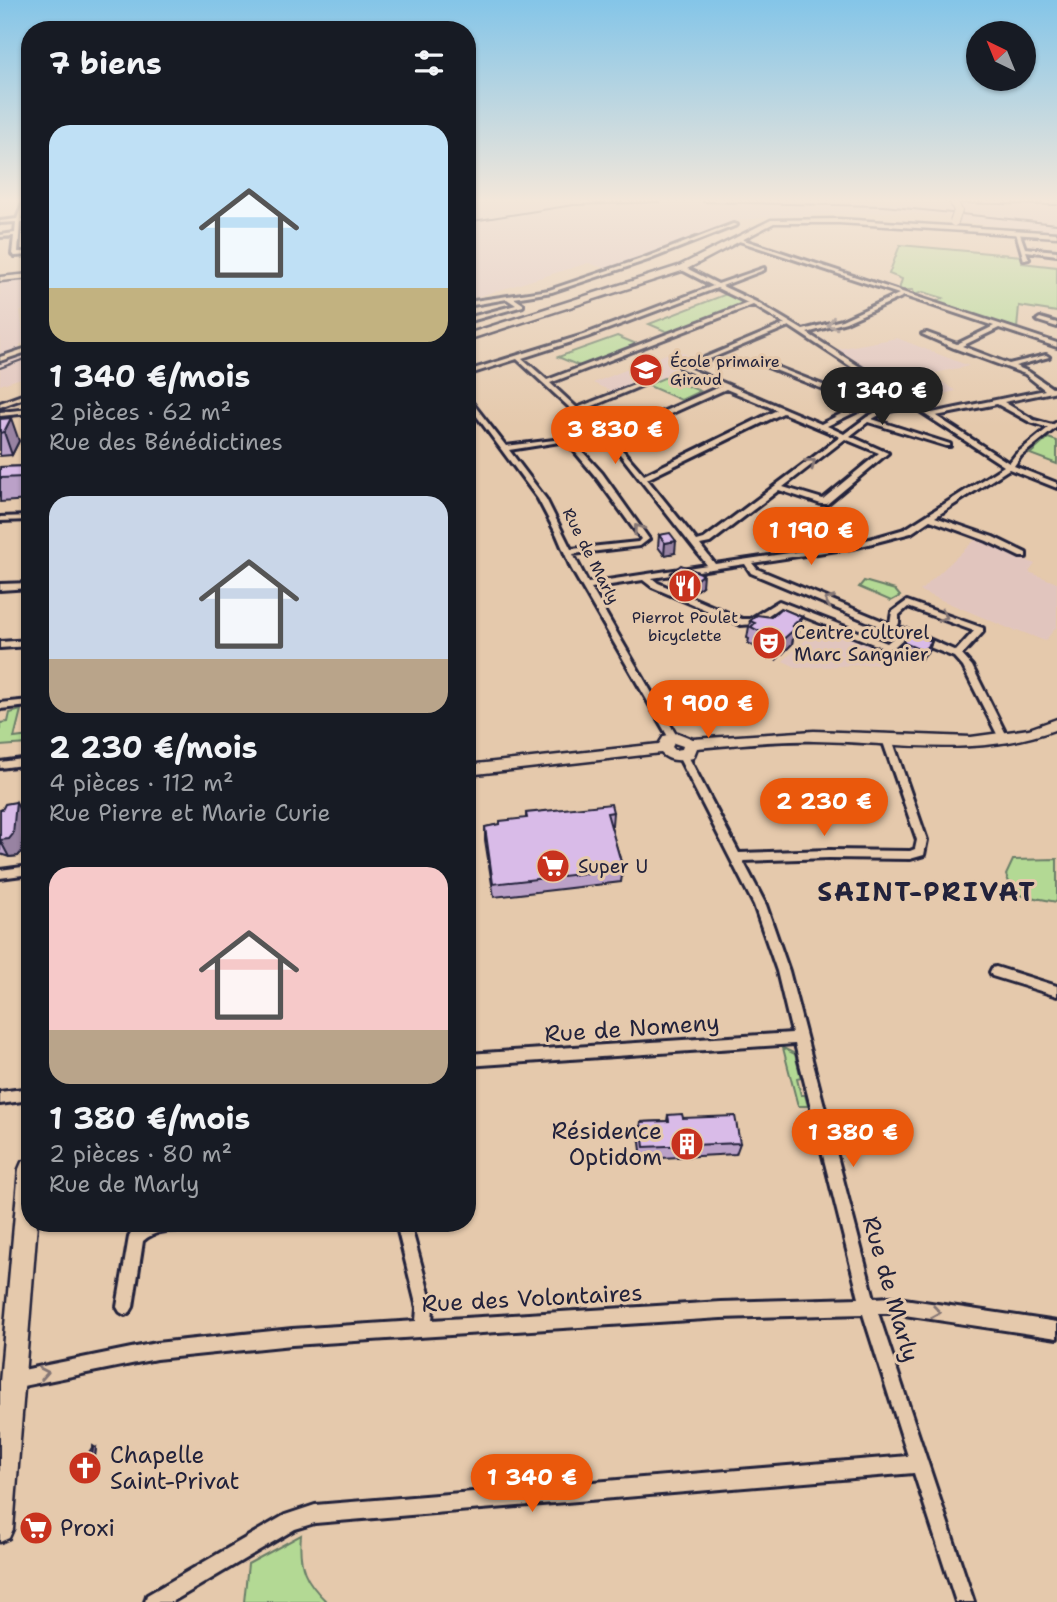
<!DOCTYPE html>
<html lang="fr">
<meta charset="utf-8">
<style>
body{margin:0;font-family:"Shantell Sans",sans-serif;background:#20242c;color:#f1f3f6;height:100vh;display:flex;flex-direction:column;font-size:26px;white-space:nowrap}
*{box-sizing:border-box;margin:0}
p{font-size:23px;color:#9ea1a6}
.icon{flex:none;width:38px;height:38px;fill:none;stroke:currentColor;stroke-width:2;stroke-linecap:round;stroke-linejoin:round}
.map{position:relative;flex:1;overflow:hidden}
.details{position:absolute;left:21px;top:21px;width:455px;height:1211px;display:flex;flex-direction:column;background:#171b24;border-radius:28px;box-shadow:0 2px 5px #0004}
.details>*{flex:none}
.needle{width:46px;rotate:317deg}
.controls{position:absolute;left:966px;top:21px;display:grid;gap:14px}
.controls a{display:grid;place-items:center;width:70px;height:70px;border-radius:50%;background:#171b24;box-shadow:0 2px 5px #0004;font-size:35px}
.price{position:absolute;translate:-50% -60px;padding:0 16px;border-radius:24px;background:#ea580c;color:#fff;font-size:23px;line-height:46px;filter:drop-shadow(0 2px 4px #0008)}
.price::after{content:'';position:absolute;left:50%;top:42px;width:21px;height:16px;margin-left:-10px;background:inherit;clip-path:polygon(0 0,100% 0,50% 100%)}
.price.selected{background:#222;color:#fff}
ul{padding:0;list-style:none}
li{display:grid;align-content:center;gap:14px;height:371px;padding:0 28px}
li span{display:grid;place-items:center;height:217px;border-radius:21px;color:#555}
li>.icon{margin-inline-start:auto}
span .icon{width:126px;height:126px;fill:#fffc;stroke-width:1}
li b{font-size:30px}
h2{display:flex;justify-content:space-between;align-items:center;height:84px;padding:0 28px;font-size:30px}
.map>svg:first-child{display:block}
.built{fill:#e1c5be}
.green{fill:#b3d994;stroke:#6a7e68;stroke-width:2}
.lines{fill:none;stroke-linecap:round;stroke-linejoin:round}
.street-casing{stroke:#22223b;stroke-width:6}
.secondary-casing{stroke:#22223b;stroke-width:5}
.street{fill:#e5c9ac;fill-rule:evenodd}
.secondary{fill:#e5c9ac;fill-rule:evenodd}
.rail{stroke:#22223b;stroke-width:2}
.secondary-bridge-casing{stroke:#22223b;stroke-width:10;stroke-linecap:butt}
.secondary-bridge{stroke:#e5c9ac;stroke-width:8}
.wall{fill:#bba1c8;stroke:#22223b;stroke-width:2}
.shaded-wall{fill:#9883a2;stroke:#22223b;stroke-width:2}
.building{fill:#d9bbe8;stroke:#22223b;stroke-width:2}
.oneway{stroke:#847674}
.labels{text-anchor:middle;dominant-baseline:central;stroke-width:6;stroke-linejoin:round;paint-order:stroke}
.far-poi-label{font-size:16px;fill:#22223b;stroke:#e5c9ac;text-anchor:start}
.far-street-label{font-size:16px;fill:#22223b;stroke:#e5c9ac}
.poi-label{font-size:19px;fill:#22223b;stroke:#e5c9ac;text-anchor:start}
.near-street-label{font-size:23px;fill:#22223b;stroke:#e5c9ac}
.near-poi-label{font-size:23px;fill:#22223b;stroke:#e5c9ac;text-anchor:start}
.district-label{font-size:26px;font-weight:bold;letter-spacing:2px;fill:#22223b;stroke:#e5c9ac}
</style>
<div class="map">
<svg width="1057" height="1602" viewBox="0 0 1057 1602">
<rect width="100%" height="100%" fill="#e5c9ac"/>
<filter id="ink" filterUnits="userSpaceOnUse"><feTurbulence type="fractalNoise" baseFrequency=".0143" numOctaves="2"/><feDisplacementMap in="SourceGraphic" scale="14" xChannelSelector="R" yChannelSelector="G"/><feConvolveMatrix kernelMatrix="1 2 1 2 8 2 1 2 1" color-interpolation-filters="sRGB"/></filter>
<g filter="url(#ink)">
<path class="built" d="M467,202H1057V231L958,222L960,217L893,212L767,217L736,221L607,269L588,263L467,300Z
M30,278V309L20,311L25,344H20V351L0,358V281Z
M897,338L969,366L930,374L956,391L917,400L837,349Z
M30,350V375L0,385V360Z
M676,350L697,359L673,369L678,372L646,385L639,383L615,393L593,383Z
M975,540L997,546L1035,564L1029,572L1057,583V626L1045,641L1017,630L1015,631L920,591Z
M821,625L891,654L881,664L798,668L783,661Z"/>
<path class="green" d="M900,245L1022,256V263L1057,267V312L1019,306L1017,329L935,302L943,298L923,292L914,295L913,290H899L902,279L889,274Z
M729,293L745,301L743,304L670,333L649,324Z
M617,336L639,345L582,367L558,357Z
M666,377L700,391L681,400L647,385Z
M1048,438L1057,441V464L1030,454Z
M864,581L895,590L900,596L891,601L859,587Z
M21,710L14,738L30,736L28,744L0,746V723L8,722L10,713Z
M1057,859V902L1014,894L1006,875L1013,860Z
M783,1048L795,1054L801,1078L797,1079L801,1095H805L808,1106H798Z
M301,1535C298,1566 305,1581 327,1602H244L248,1564Z"/>
<g class="lines">
<defs>
<path id="street" d="M23,202H27L21,219H30V221L20,222L18,252H30V255L15,256L12,254L14,236L0,237V235L15,233L16,222L0,223V221L17,219Z
M733,224L737,225L648,260L552,292L514,298L523,304V306L467,322V318L516,305L507,299L467,306V302L549,290L644,258Z
M1016,233L1020,234L1025,248L1057,251V255L1026,251L1029,259L1024,260Z
M741,239L1057,343V347L999,328L962,346L1009,364L1046,355L1049,357L1015,366L1029,372L1052,388L1057,387V391L1004,402L1034,420L1052,425L1057,422V427L1021,456L1014,466L1057,483V488L1009,469L935,517L993,537L1026,553V557H1020L987,541L930,520L911,533L857,547L752,563L757,569L890,624L892,612L907,601L983,628V632L962,655L972,666L1009,740L1007,742H1001L963,667L954,657L905,637L894,647L886,649L780,607L755,624L741,625L652,587L643,580L591,588L678,738L673,741L670,740L571,568L557,535L538,499L467,403V396L506,446L570,438L602,473L649,539L640,546L573,554L588,583L707,565L620,454L517,359L467,375V371L583,335L713,286L680,269L682,266L718,284L764,268V270L722,286L756,302L803,330L842,320L899,294L739,241ZM717,288L748,303L547,380L522,358L587,337ZM904,296L994,326L957,344L927,333L922,334L954,348L1025,374L1045,390L932,413L807,333L846,322ZM753,305L785,324L680,368L721,386L608,436L581,411L643,385V383H639L577,408L550,383ZM789,326L888,391L866,402L769,364H765V366L861,404L821,424L688,368ZM726,389L777,410L644,475L624,452L612,440ZM893,394L907,403L884,409L871,404ZM997,404L1030,422L1048,428L1016,454L1009,463L936,416ZM912,406L1004,466L905,529L856,543L715,564L700,545L710,543L779,490L821,504H827L888,453L850,436L868,422L946,446H950V444L872,419L885,412ZM866,407L878,411L867,417L844,434L827,426ZM783,413L840,437L704,539L697,541L647,479ZM845,439L879,453L823,499L783,487ZM566,441L596,477L641,539L638,542L571,549L546,499L509,450ZM745,564L751,573L898,634L887,643L779,601L750,619H742L658,583L652,578ZM908,607L974,631L956,651L908,630L897,627L899,623V615Z
M1040,318L1057,323V327L1038,321L1037,320Z
M30,347V351L0,361V357Z
M30,392V396L0,407V403Z
M30,409V413L0,416V412Z
M30,516V520L0,521V517Z
M30,583V588L0,590V584Z
M30,640V646L0,648V642Z
M30,700V706L0,709V703Z
M887,736L892,739L927,840L924,855L910,859L829,858L743,861L766,905L789,971L874,1298L891,1297L1057,1322V1338L891,1313H878L974,1602H956L914,1473L315,1523L295,1529L172,1602H145L147,1595L285,1515L315,1505L908,1456L863,1314L721,1318L292,1345L156,1359L13,1388L7,1386L5,1380L7,1374L13,1372L156,1343L292,1329L416,1321L417,1308L396,1223H410L433,1308L432,1320L721,1302L859,1298L795,1044L467,1066V1054L792,1033L777,971L754,905L678,756L683,753L687,754L739,853L829,850L910,851L915,849L917,840L882,739Z
M30,758V764L0,768V762Z
M30,866V874L0,878V870Z
M996,967L1057,986V996L992,976L990,972L992,968Z
M30,1088V1100L0,1104V1092Z
M143,1223H214L212,1228L207,1230C186,1231 159,1226 143,1241L133,1307L130,1312L125,1315L120,1312L117,1307L129,1237L131,1232Z"/>
<path id="secondary" d="M839,219L1057,233V237L839,223H774L685,270L467,340V334L679,266L771,220Z
M30,274V278L0,281V277Z
M1057,719V729C978,759 896,742 814,741C775,740 736,745 697,748L693,758C682,761 669,762 661,753L467,775V765L659,744L664,736L678,733L693,739L814,731L971,737L1029,729ZM674,743L683,746L682,749L675,750L672,747Z
M30,1159V1223H37L13,1529L9,1538L0,1542V1382L19,1169L22,1162Z"/>
</defs>
<use href="#street" class="street-casing"/>
<use href="#secondary" class="secondary-casing"/>
<use href="#street" class="street"/>
<use href="#secondary" class="secondary"/>
<path class="rail" d="M703,202L884,206L1057,224
M949,203L1057,205
M467,222L573,205L660,202
M0,368L30,357"/>
<defs>
<path id="secondary-bridge" d="M954,202L958,211L954,222"/>
</defs>
<use href="#secondary-bridge" class="secondary-bridge-casing"/>
<use href="#secondary-bridge" class="secondary-bridge"/>
</g>
<path class="wall" d="M0,419L19,441L12,455L0,456Z
M29,466L30,500L0,502V467Z
M659,535L675,553L664,555L658,547Z
M671,573L702,586L691,594L669,585Z
M802,617L798,634L793,638L792,644L777,659L748,643L749,639L747,638L750,621Z
M932,641L929,650L920,660L899,651L902,642Z
M16,802L24,819L22,851L18,856L9,857L0,854V810Z
M613,812L612,825H610L623,869L621,882L494,897L485,840V827L526,819V813Z
M668,1115L683,1118L740,1143L736,1154L642,1159L639,1134L641,1122L667,1121Z
M96,1448L93,1472L75,1476L72,1473Z"/>
<path class="shaded-wall" d="M11,418L19,441L12,455L4,432Z
M29,466L30,468V492L24,477Z
M676,541L675,553L664,555L665,543Z
M703,574L702,586L691,594L693,582Z
M802,617L798,634L793,638L792,644L777,659L780,642L792,626Z
M932,641L929,650L920,660L923,651Z
M16,802L24,819L22,851L18,856L9,857L0,840Z
M93,1446L96,1448L93,1472L90,1469Z"/>
<path class="building" d="M11,418L4,432L0,433V419Z
M29,466L24,477L0,478V467Z
M670,533L676,541L665,543L659,535Z
M681,565L703,574L693,582L671,573Z
M781,608L802,617L792,626L796,628L780,642L751,627L755,623L750,621L757,615L771,617Z
M911,633L932,641L923,651L902,642Z
M16,802L13,834L9,839L0,840V810H2L5,804Z
M611,804L613,812L607,813L623,869L493,884L485,827L500,824V821L527,818L526,813Z
M682,1114L683,1118L735,1116L740,1143L644,1147L641,1122L669,1121L668,1115Z
M93,1446L90,1469L72,1473L73,1462L84,1460Z"/>
<defs><path id="oneway-chevron" d="M-2-3.5L2.5 0L-2 3.5" fill="none" stroke-width="1.6" stroke-linecap="round" stroke-linejoin="round" transform="scale(1.75)"/></defs>
<g class="oneway">
<use href="#oneway-chevron" transform="translate(832 324) rotate(163)"/>
<use href="#oneway-chevron" transform="translate(811 463) rotate(-38)"/>
<use href="#oneway-chevron" transform="translate(638 529) rotate(-125)"/>
<use href="#oneway-chevron" transform="translate(829 601) rotate(-158)"/>
<use href="#oneway-chevron" transform="translate(943 616) rotate(22)"/>
<use href="#oneway-chevron" transform="translate(936 1312) rotate(8)"/>
<use href="#oneway-chevron" transform="translate(44 1373) rotate(-11)"/>
</g>
</g>
<linearGradient id="sky" x2="0" y2="1"><stop stop-color="#84c5e8"/><stop offset="0.47" stop-color="#f3e7da"/><stop offset="1" stop-color="#f3e7da" stop-opacity="0"/></linearGradient>
<rect width="1057" height="426" fill="url(#sky)"/>
<defs>
<symbol id="school-disc" viewBox="-11 -11 22 22"><circle r="9.5" fill="#c8321e" stroke="#e5c9ac"/><path d="M0-5L7-2L0 1L-7-2ZM-4 1L0 2.5L4 1V4Q0 6-4 4Z" fill="#fff"/></symbol>
<symbol id="restaurant-disc" viewBox="-11 -11 22 22"><circle r="9.5" fill="#c8321e" stroke="#e5c9ac"/><path d="M-5-6h1v4h1v-4h1v4h1v-4h1v5L-1.5 .5V6h-2V.5L-5-1ZM5-6V6H3V1.5H1.5Q1.5-4 5-6Z" fill="#fff"/></symbol>
<symbol id="theatre-disc" viewBox="-11 -11 22 22"><circle r="9.5" fill="#c8321e" stroke="#e5c9ac"/><path d="M-5-5.5Q0-4 5-5.5V0Q5 5 0 6Q-5 5-5 0ZM-3.3-2.5H-1v1.5H-3.3ZM1-2.5H3.3v1.5H1ZM-2.8 1Q0 5.5 2.8 1Z" fill="#fff"/></symbol>
<symbol id="supermarket-disc" viewBox="-11 -11 22 22"><circle r="9.5" fill="#c8321e" stroke="#e5c9ac"/><path d="M-6-5.5h2.5l.6 2H6L4.5 2H-2.5L-4.4-4H-6ZM-1.5 3.2a1.3 1.3 0 1 0 .1 0ZM3 3.2a1.3 1.3 0 1 0 .1 0Z" fill="#fff"/></symbol>
<symbol id="building-disc" viewBox="-11 -11 22 22"><circle r="9.5" fill="#c8321e" stroke="#e5c9ac"/><path d="M-4-6H4V6H1V3H-1V6H-4ZM-2.5-4.3h1.7v1.8h-1.7ZM.8-4.3h1.7v1.8H.8ZM-2.5-1h1.7V.8h-1.7ZM.8-1h1.7V.8H.8Z" fill="#fff"/></symbol>
<symbol id="church-disc" viewBox="-11 -11 22 22"><circle r="9.5" fill="#c8321e" stroke="#e5c9ac"/><path d="M-1.2-6h2.4v3.5h3.3v2.4h-3.3V6h-2.4V-.1h-3.3v-2.4h3.3Z" fill="#fff"/></symbol>
</defs>
<g fill-rule="evenodd">
<use href="#school-disc" x="627" y="351" width="38" height="38"/>
<use href="#restaurant-disc" x="666" y="567" width="38" height="38"/>
<use href="#theatre-disc" x="750" y="624" width="38" height="38"/>
<use href="#supermarket-disc" x="534" y="847" width="38" height="38"/>
<use href="#building-disc" x="668" y="1125" width="38" height="38"/>
<use href="#church-disc" x="66" y="1449" width="38" height="38"/>
<use href="#supermarket-disc" x="17" y="1509" width="38" height="38"/>
</g>
<g class="labels">
<g class="far-poi-label">
<text x="670" y="361">École primaire<tspan x="670" dy="18">Giraud</tspan></text>
<text x="685" y="617" text-anchor="middle">Pierrot Poulet<tspan x="685" dy="18">bicyclette</tspan></text>
</g>
<g class="far-street-label">
<text transform="translate(591 556) rotate(63)">Rue de Marly</text>
</g>
<g class="poi-label">
<text x="794" y="632">Centre culturel<tspan x="794" dy="22">Marc Sangnier</tspan></text>
<text x="578" y="866">Super U</text>
</g>
<g class="near-street-label">
<text transform="translate(632 1028) rotate(-4)">Rue de Nomeny</text>
<text transform="translate(891 1289) rotate(74)">Rue de Marly</text>
<text transform="translate(532 1298) rotate(-3)">Rue des Volontaires</text>
</g>
<g class="near-poi-label">
<text x="662" y="1131" text-anchor="end">Résidence<tspan x="662" dy="26">Optidom</tspan></text>
<text x="110" y="1455">Chapelle<tspan x="110" dy="26">Saint-Privat</tspan></text>
<text x="60" y="1528">Proxi</text>
</g>
<g class="district-label">
<text x="927" y="891">SAINT-PRIVAT</text>
</g>
</g>
</svg>
<div class="controls">
<a><svg class="needle" viewBox="-14 -14 28 28"><path d="M0-13l5 13h-10z" fill="#e53935"/><path d="M0 13l5-13h-10z" fill="#9ea1a6"/></svg></a>
</div>
<b class="price selected" style="left:882px;top:427px">1 340 €</b>
<b class="price" style="left:615px;top:466px">3 830 €</b>
<b class="price" style="left:811px;top:567px">1 190 €</b>
<b class="price" style="left:708px;top:740px">1 900 €</b>
<b class="price" style="left:824px;top:838px">2 230 €</b>
<b class="price" style="left:853px;top:1169px">1 380 €</b>
<b class="price" style="left:532px;top:1514px">1 340 €</b>
<section class="details">
<h2>7 biens<svg class="icon" aria-label="filters" viewBox="0 0 24 24"><path d="M4 7h16M4 17h16"/><circle cx="9" cy="7" r="2"/><circle cx="15" cy="17" r="2"/></svg></h2>
<ul>
<li><span style="background:linear-gradient(#bfe0f5 75%,#c2b280 0)"><svg class="icon" aria-label="home" viewBox="0 0 24 24"><path d="M3 11l9-7 9 7M6 9v11h12V9"/></svg></span><div><b>1 340 €/mois</b><p>2 pièces · 62 m²</p><p>Rue des Bénédictines</p></div></li>
<li><span style="background:linear-gradient(#c9d6e8 75%,#b9a48a 0)"><svg class="icon" aria-label="home" viewBox="0 0 24 24"><path d="M3 11l9-7 9 7M6 9v11h12V9"/></svg></span><div><b>2 230 €/mois</b><p>4 pièces · 112 m²</p><p>Rue Pierre et Marie Curie</p></div></li>
<li><span style="background:linear-gradient(#f6c9c9 75%,#b9a48a 0)"><svg class="icon" aria-label="home" viewBox="0 0 24 24"><path d="M3 11l9-7 9 7M6 9v11h12V9"/></svg></span><div><b>1 380 €/mois</b><p>2 pièces · 80 m²</p><p>Rue de Marly</p></div></li>
</ul>
</section>
</div>
